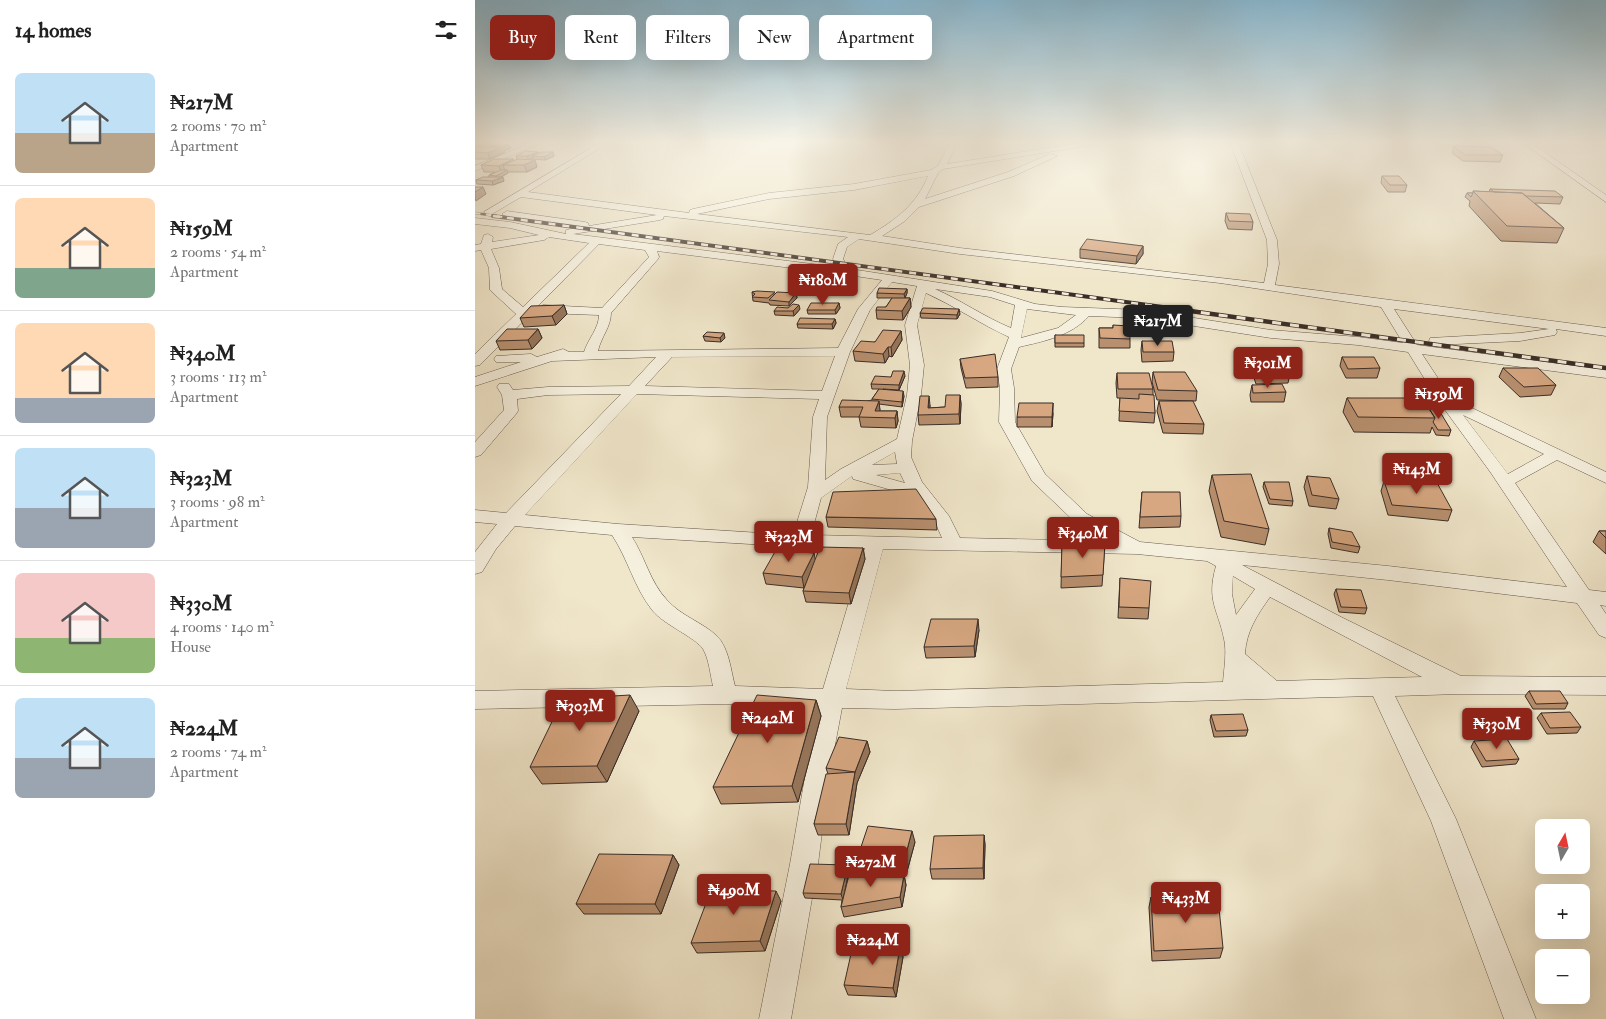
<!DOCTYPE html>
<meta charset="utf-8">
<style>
body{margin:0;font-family:"IM FELL Double Pica",serif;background:#f6f6f6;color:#222;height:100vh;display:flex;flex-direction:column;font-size:19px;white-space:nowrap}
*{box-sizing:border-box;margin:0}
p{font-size:16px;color:#767676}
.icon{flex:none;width:28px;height:28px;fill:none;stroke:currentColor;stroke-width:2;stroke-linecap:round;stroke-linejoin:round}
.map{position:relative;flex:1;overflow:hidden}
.panel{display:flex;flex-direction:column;background:#fff;width:475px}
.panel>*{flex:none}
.banner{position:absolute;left:15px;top:15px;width:475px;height:45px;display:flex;gap:10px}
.needle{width:32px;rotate:9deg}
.tools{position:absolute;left:1060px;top:819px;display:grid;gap:10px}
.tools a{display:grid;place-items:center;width:55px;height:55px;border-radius:8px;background:#fff;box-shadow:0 5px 20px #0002;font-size:25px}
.price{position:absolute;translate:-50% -42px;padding:0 11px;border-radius:5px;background:#8f2418;color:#fff;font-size:16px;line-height:32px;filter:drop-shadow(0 1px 2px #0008)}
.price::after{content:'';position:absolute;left:50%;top:30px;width:15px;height:11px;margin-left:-8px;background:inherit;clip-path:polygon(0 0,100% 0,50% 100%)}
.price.selected{background:#222;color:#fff}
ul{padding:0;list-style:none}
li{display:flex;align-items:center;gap:15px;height:125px;padding:0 15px}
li+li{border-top:1px solid #e0e0e0}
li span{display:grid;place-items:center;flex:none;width:140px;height:100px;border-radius:8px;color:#555}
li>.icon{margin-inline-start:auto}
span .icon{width:60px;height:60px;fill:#fffc;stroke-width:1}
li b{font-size:21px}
h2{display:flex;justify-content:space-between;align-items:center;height:60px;padding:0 15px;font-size:21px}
.chip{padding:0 18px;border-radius:8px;background:#fff;box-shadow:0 5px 20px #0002;font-size:18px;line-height:45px}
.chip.selected{background:#8f2418;color:#fff}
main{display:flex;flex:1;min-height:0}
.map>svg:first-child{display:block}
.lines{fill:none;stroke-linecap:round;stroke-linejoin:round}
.minor-casing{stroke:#685b50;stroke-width:1}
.minor{fill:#f5efdd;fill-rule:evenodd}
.rail-far2-casing{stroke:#3a2d27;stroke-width:2.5}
.rail-far1-casing{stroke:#3a2d27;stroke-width:4}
.rail-casing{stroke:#3a2d27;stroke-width:4.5}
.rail-far2{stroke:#f5efdd;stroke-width:2;stroke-dasharray:5.5;stroke-linecap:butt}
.rail-far1{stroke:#f5efdd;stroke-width:2.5;stroke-dasharray:7;stroke-linecap:butt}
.rail{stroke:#f5efdd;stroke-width:3;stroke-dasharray:9;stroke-linecap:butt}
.wall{fill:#b8906f;stroke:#3a2d27}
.shaded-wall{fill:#96755a;stroke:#3a2d27}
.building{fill:#d6a781;stroke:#3a2d27}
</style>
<main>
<section class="panel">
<h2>14 homes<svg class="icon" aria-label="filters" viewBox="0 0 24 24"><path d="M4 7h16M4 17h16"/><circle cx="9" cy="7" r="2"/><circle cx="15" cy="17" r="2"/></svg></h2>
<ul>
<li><span style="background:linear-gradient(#bfe0f5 60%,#b9a48a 0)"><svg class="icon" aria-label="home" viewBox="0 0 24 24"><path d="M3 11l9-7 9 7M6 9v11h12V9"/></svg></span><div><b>₦217M</b><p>2 rooms · 70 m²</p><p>Apartment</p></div></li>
<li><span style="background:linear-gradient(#ffd9b3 70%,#7fa58c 0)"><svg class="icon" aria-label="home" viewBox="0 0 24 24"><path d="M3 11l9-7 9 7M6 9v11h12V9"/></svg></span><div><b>₦159M</b><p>2 rooms · 54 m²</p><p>Apartment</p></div></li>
<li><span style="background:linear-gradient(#ffd9b3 75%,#9aa5b1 0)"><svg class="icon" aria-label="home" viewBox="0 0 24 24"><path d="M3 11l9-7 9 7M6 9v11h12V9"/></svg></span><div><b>₦340M</b><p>3 rooms · 113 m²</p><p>Apartment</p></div></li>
<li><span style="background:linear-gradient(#bfe0f5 60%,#9aa5b1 0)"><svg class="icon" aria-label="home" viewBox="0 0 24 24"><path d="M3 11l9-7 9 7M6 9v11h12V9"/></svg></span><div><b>₦323M</b><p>3 rooms · 98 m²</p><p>Apartment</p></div></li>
<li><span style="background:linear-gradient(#f6c9c9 65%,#8fb573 0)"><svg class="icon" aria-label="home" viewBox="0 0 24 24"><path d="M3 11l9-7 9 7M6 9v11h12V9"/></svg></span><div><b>₦330M</b><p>4 rooms · 140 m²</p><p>House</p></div></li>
<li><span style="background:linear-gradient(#bfe0f5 60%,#9aa5b1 0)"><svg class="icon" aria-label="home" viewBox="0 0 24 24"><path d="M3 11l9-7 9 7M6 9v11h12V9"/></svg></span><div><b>₦224M</b><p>2 rooms · 74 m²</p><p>Apartment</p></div></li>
</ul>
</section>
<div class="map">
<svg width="1131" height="1019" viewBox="0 0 1131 1019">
<rect width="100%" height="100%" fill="#f0e6ca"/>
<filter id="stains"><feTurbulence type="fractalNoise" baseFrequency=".004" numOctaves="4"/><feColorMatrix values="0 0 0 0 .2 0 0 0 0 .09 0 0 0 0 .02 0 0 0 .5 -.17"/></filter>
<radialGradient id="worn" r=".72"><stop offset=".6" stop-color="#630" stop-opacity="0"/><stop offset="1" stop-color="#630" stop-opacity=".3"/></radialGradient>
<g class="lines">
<defs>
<path id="minor" d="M58,142H68L0,171V166Z
M126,142H135L53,192L214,213L215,210L218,209L294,193L379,184L456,170L463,166L475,142H483L472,164L611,142H627L623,144L468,169L463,173L450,199L533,172L575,154L582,156L539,176L444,207L430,221L407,236L485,248L789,283L793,264L792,240L755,142H763L802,240L804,264L800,285L1131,328V336L1081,329L1082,332L1080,335L1045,341L960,345L955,344L954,341L955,338L1045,333L1074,329L919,309L942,345L1131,370V378L947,354L976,398L1131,472V483L1082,460L1040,483L1114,590L1131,592V606L1125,605L1131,614V638L1124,635L1102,603L913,580L767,565L866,617L986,676L1131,677V695L984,694L920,696L981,819L1061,1019H1029L956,821L898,696L420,709L367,708L354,777L343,864L316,1019H284L315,864L330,777L344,707L251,704L0,709V691L238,686C235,674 234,659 228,649C220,637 189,625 177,610C159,587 153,559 137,535L40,526L21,549L7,572L0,574V552L22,524L0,522V510L31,513L146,394L73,395L42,399L43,411L41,414L6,455L0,457V442L29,410L27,395L22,387L24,384H34L38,390L73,387L154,386L181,357L77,361L0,386V377L46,362H21L19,359L21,356L56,354L62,357L88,349L94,352H109C113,339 124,328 124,315L68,313L62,309L68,305L127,308L174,257L170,250L124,244L5,365L0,366V354L41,314L15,290L14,268L6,250L0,251V245L6,244L9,235L13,234L18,237L17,242L64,235L35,228L0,224V218L35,222L91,234V230L105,227L32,217L27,214L32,211L110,222L113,223L114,226L182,215L46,197L17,214L14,215L9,212ZM453,176C442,204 421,220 395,235L222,214L294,199L379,190ZM189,216L373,237L363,244L358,259L361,267L98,234L185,220L188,219ZM74,237L114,243L48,307L27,289L24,268L16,249L69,240ZM384,239L485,254L745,283L906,307L928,343L883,337L796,330L668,310L587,307L560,304L517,291L382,270L371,264L368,259L372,247ZM182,251L380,276L407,280L383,309L363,348L123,351C126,337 136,327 136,313L183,259L184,257ZM417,282L442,286L430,325L435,365L432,395L422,439L366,469L350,480L352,417L375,352L395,310ZM460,289L515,297L540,305L536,328C509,317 486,300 460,289ZM451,293C480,306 505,324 534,337L522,369L525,388L524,422L557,481L600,522L635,541L485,538L474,516L447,482L436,457L437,441L446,395L449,365L442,325ZM552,309L601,315L583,328L546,338ZM614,316L668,318L796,338L883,345L933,352L962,399L1016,473L1092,587L913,566L665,542L612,514L570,474L540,422L539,388L536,369L544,347C570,341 596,336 614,316ZM360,356L347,391L170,386L197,357ZM162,394L344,399L338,417L333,487L318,535L143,524L50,515ZM988,415L1069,454L1033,474ZM420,452L422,464L397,465ZM425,473L430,483L401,475ZM377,476L378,479L441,497L460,522L467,538L336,535L346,498ZM157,537L325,547L390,548L348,689L260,686C256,671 254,648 242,636C227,622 206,616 192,600C175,582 170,557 157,537ZM408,549L662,554L732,561L741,566C731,601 743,609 749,639C752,652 749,669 748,682L420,691L371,689ZM758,576L780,589L761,615L757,594ZM795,597L947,677L802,681L770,654C771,632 782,615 795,597Z
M1047,142H1055L1131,195V202Z"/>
</defs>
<use href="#minor" class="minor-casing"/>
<use href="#minor" class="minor"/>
<defs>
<path id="rail-far2" d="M0,213L28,217"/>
<path id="rail-far1" d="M18,216L717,311"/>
<path id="rail" d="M708,310L1131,368"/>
</defs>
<use href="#rail-far2" class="rail-far2-casing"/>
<use href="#rail-far1" class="rail-far1-casing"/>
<use href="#rail" class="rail-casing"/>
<use href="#rail-far2" class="rail-far2"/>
<use href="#rail-far1" class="rail-far1"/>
<use href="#rail" class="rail"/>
</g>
<path class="wall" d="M0,142H16L17,146L34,145L36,148L29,151V153L15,159H0Z
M979,146L1028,155L1025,162L988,161L977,153Z
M63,152V154L78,152L79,156L70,160L58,159V158L54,160L62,167L52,172H33V173L26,177L29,181L18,185L2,184L1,180L14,177V175L20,172H9L6,165L38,159L39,161L42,159L41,156Z
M907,176L932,185L930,192H913L906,183Z
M1015,189L1088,197L1085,204L1060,203L1089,228L1082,243L1026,241L994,206L995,201L990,197L992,193H998V191L1014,192Z
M751,213L778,222L777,230L753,229L750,221Z
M668,246V254L661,264L605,258V249Z
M432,289V293L430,298H435L436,307L428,320L402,319L401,310L411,307L417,298H402V293Z
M277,292L300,294L321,293L322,298L314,306L295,305L294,303L278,301Z
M364,303L365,308L361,314H333L332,310Z
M89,305L92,314L81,325L49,327L45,318Z
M313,308L325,309L319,316L300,315L299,311Z
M445,313L485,314L482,319L446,318Z
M360,319L361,323L358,329L323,328L322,324Z
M638,325L655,339V348H624V328H638Z
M63,329L67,338L57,349L25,350L21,341Z
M426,331L427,340L417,357L414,356L410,363L380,361L378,351Z
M580,335L609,343V347H580Z
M228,336L250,338L246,342L230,341Z
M667,341L699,352L698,361L667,362L666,350Z
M867,357L905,368L902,378H871L865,366Z
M485,359L523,377V387L491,388L486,368Z
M779,362L815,374L813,383L781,384L777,372Z
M1028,368L1081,385L1076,395L1045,397L1024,377Z
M678,372L722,391L721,401L682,400L677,382Z
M642,373L678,389V395L680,413L679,423L644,421L645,398H642L641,383Z
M430,376L424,390L408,389L429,396L427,407L404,404L405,411H422L423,421L421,428L386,427L384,417H366L364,407L397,400V399L404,389H397L396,384L416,377Z
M777,385L811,392L809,402H776L775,395Z
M485,395L486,404L485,424L444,425L443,415L455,405V408L470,407Z
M872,398L953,407L976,430L974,436L961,435L957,427L955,433L879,432L868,412Z
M684,401L729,424L728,434L688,433L682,411Z
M578,413L577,427H542V417Z
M737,475L794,529L790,545L746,537L734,491Z
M832,476L864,499L861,509L834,506L829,487Z
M909,481L977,510L973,521L913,515L906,491Z
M789,482L818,501L817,506L794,504L788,487Z
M667,492L706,516L705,527L664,528Z
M351,517L461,519L462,530L353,527Z
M854,528L885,547L883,553L856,548L853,534Z
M1124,531H1131V554L1118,542Z
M587,543H630L627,586L586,588Z
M388,548L390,559L376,604L331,602L328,591L329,588L291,584L288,573L340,559Z
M645,578L674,608L673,619L643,618Z
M861,589L892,608L890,614L864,612L859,594Z
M504,630L500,657L451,658L449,647Z
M1054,691L1093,703L1090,709H1058L1050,696Z
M341,700L346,716L323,802L246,804L238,787Z
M164,711L132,782L67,784L55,767Z
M1066,713L1106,727L1102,733L1072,734L1062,718Z
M736,715L773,730L771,736L739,737L735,720Z
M392,741L395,752L382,783L374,835H343L339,824L353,774L351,768Z
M999,741L1044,759L1041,764L1007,767L996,747Z
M509,835L510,845L509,879H457L455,869Z
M440,842L431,875H429L431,885L427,907L369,917L366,907L367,900L330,898L328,893L373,865L374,870L372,883L421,874L385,869L382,859Z
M198,855L204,865L186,914H109L101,904Z
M676,897L748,948L745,958L677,961L674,907Z
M306,901L290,951L222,953L216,943Z
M425,947L428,957L421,997L373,995L369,985Z"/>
<path class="shaded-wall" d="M13,142H16L18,147L0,152V147Z
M34,145L36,148L29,151V153L15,159L13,153L27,147Z
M63,152L64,155L57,156L58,158L54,160L52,156Z
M78,152L79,156L70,160L69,157Z
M38,159L40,165H28L30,171L32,170L33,173L23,179L28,177L29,181L18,185L17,181L22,179L21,176L26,172L24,166Z
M60,160L62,167L52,172L49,165Z
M8,187L11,194L1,201L0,198V192Z
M668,246V254L661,264L662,256Z
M432,289V293L430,298L429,294Z
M321,293L322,298L314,306V302Z
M435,298L436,307L428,320L427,311Z
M364,303L365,308L361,314L360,310Z
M89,305L92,314L81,325L77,316Z
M324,305L325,309L319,316L318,311Z
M484,309L485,314L482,319V315Z
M360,319L361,323L358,329L357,324Z
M63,329L67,338L57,349L53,340Z
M426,331L427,340L417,357L416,347Z
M249,333L250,338L246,342L245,338Z
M413,347L414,356L410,363L408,354Z
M429,371L430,376L424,390V385Z
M428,391L429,396L427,407V402Z
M485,395L486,404L485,424L484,414Z
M454,396L455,405L454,415L453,408Z
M404,401L405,410L402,417L400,411Z
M578,403V413L577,427V417Z
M422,411L423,421L421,428L420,418Z
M388,548L390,559L376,604L374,593Z
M339,553L341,563L329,588L327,577Z
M503,619L504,630L500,657L499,646Z
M155,695L164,711L132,782L122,766Z
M341,700L346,716L323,802L317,786Z
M392,741L395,752L382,783L374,835L371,824L380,772Z
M437,831L440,842L431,875L428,865Z
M509,835L510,845L509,879L508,868Z
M198,855L204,865L186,914L180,904Z
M373,865L374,870L368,900L366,894Z
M429,875L431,885L427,907L425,897Z
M301,891L306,901L290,951L285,941Z
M425,947L428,957L421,997L418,988Z"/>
<path class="building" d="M0,142H13L0,147Z
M20,145H34L27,148V147H16Z
M979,146L1016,147L1028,155H990Z
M4,147H27L13,153L0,152V149Z
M50,151L63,152L52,156H41Z
M67,152H78L69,157L57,156Z
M19,159H38L24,166L6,165Z
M43,159L60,160L49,165H28Z
M27,170H32L21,176L14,175Z
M907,176H924L932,185H915Z
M8,177H28L17,181L1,180Z
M0,187H8L0,192Z
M1015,189L1080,191L1088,197L1051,196L1047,193L1019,192Z
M998,191L1047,193L1089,228L1032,226Z
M992,193H998L996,197Z
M751,213L775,214L778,222L754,221Z
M612,239L668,246L662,256L605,249Z
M404,288L432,289L429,294L402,293Z
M282,291L300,292L293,298L277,297L280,294L277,292Z
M302,292L321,293L314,302L294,300Z
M417,298H435L427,311L401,310L402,307H411Z
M336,303H364L360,310H332Z
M318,304L324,305L318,311H299L302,307L313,308Z
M89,305L77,316L45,318L56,306Z
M448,308L484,309L482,315L445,313Z
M325,318L360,319L357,324H322Z
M638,325L654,326L655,339L625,338L624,328H638Z
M32,329H63L53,340L21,341Z
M408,330L426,331L416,347H413L408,354L378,351L386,341L400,342Z
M232,332L249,333L245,338L228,336Z
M580,335H609V343H580Z
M667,341H697L699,352H668Z
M520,354L523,377L490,378L485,359Z
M867,357H899L905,368L873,369Z
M779,362H811L815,374H783Z
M1028,368H1063L1081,385L1049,387Z
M418,371H429L424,385L396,384L400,376L416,377Z
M678,372H710L722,391L683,390Z
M642,373H674L678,389H643Z
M807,384L811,392L778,393L777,385Z
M404,389L428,391L427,402L397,399Z
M664,394L679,395L680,413L644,411L645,398L664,399Z
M471,395H485L484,414L443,415L445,396H454L453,408L470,407Z
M872,398H947L960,418L883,417Z
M367,400L404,401L400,411H422L420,418L384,417L388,407H364Z
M684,401H718L729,424L689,423Z
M544,403H578L577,417H542Z
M953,407H962L976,430H963L958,422L960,418Z
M776,474L794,529L749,521L737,475Z
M832,476L855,478L864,499L837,495Z
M909,481H961L977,510L917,505Z
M789,482H814L818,501L795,499Z
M441,489L461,519L351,517L358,492Z
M667,492H705L706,516L665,517Z
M854,528L877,532L885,547L857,542Z
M1124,531H1131V538Z
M587,543H630L628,575L586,577Z
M345,547L388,548L374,593L328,591Z
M301,550L339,553L327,577L288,573Z
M645,578L676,581L674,608L644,607Z
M861,589L886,590L892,608L866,607Z
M456,619H503L499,646L449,647Z
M1054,691H1085L1093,703L1061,704Z
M155,695L122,766L55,767L88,699Z
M282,695L341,700L317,786L238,787Z
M1095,712L1106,727L1075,728L1066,713Z
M768,714L773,730L741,731L736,715Z
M364,737L392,741L380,772L351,768Z
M1032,739L1044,759L1011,761L999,741Z
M380,772L371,824H339L351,774Z
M393,826L437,831L428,865L382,859Z
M509,835L508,868L455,869L459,836Z
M124,854L198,855L180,904H101Z
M335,864L373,865L366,894L328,893Z
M375,871L429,875L425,897L366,907Z
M236,890L301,891L285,941L216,943Z
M676,897L743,898L748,948L679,951Z
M378,945L425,947L418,988L369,985Z"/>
<linearGradient id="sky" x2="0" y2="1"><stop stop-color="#89b9d2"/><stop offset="0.5" stop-color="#f8f4e7"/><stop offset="1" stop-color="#f8f4e7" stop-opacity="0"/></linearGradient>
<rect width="1131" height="284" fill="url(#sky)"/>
<rect width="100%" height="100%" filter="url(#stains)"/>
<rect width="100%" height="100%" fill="url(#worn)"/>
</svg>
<div class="tools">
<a><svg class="needle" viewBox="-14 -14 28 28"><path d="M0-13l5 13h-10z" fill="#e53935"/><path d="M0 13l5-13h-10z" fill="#767676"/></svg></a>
<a>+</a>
<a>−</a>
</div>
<b class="price" style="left:348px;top:306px">₦180M</b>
<b class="price selected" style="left:683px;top:347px">₦217M</b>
<b class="price" style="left:793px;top:389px">₦301M</b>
<b class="price" style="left:964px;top:420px">₦159M</b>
<b class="price" style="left:942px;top:495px">₦143M</b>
<b class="price" style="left:608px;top:559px">₦340M</b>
<b class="price" style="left:314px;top:563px">₦323M</b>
<b class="price" style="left:105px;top:732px">₦303M</b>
<b class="price" style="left:293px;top:744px">₦242M</b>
<b class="price" style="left:1022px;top:750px">₦330M</b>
<b class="price" style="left:396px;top:888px">₦272M</b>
<b class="price" style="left:259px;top:916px">₦490M</b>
<b class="price" style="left:711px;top:924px">₦433M</b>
<b class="price" style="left:398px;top:966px">₦224M</b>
<div class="banner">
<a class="chip selected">Buy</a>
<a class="chip">Rent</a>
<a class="chip">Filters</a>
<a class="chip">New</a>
<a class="chip">Apartment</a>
</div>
</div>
</main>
